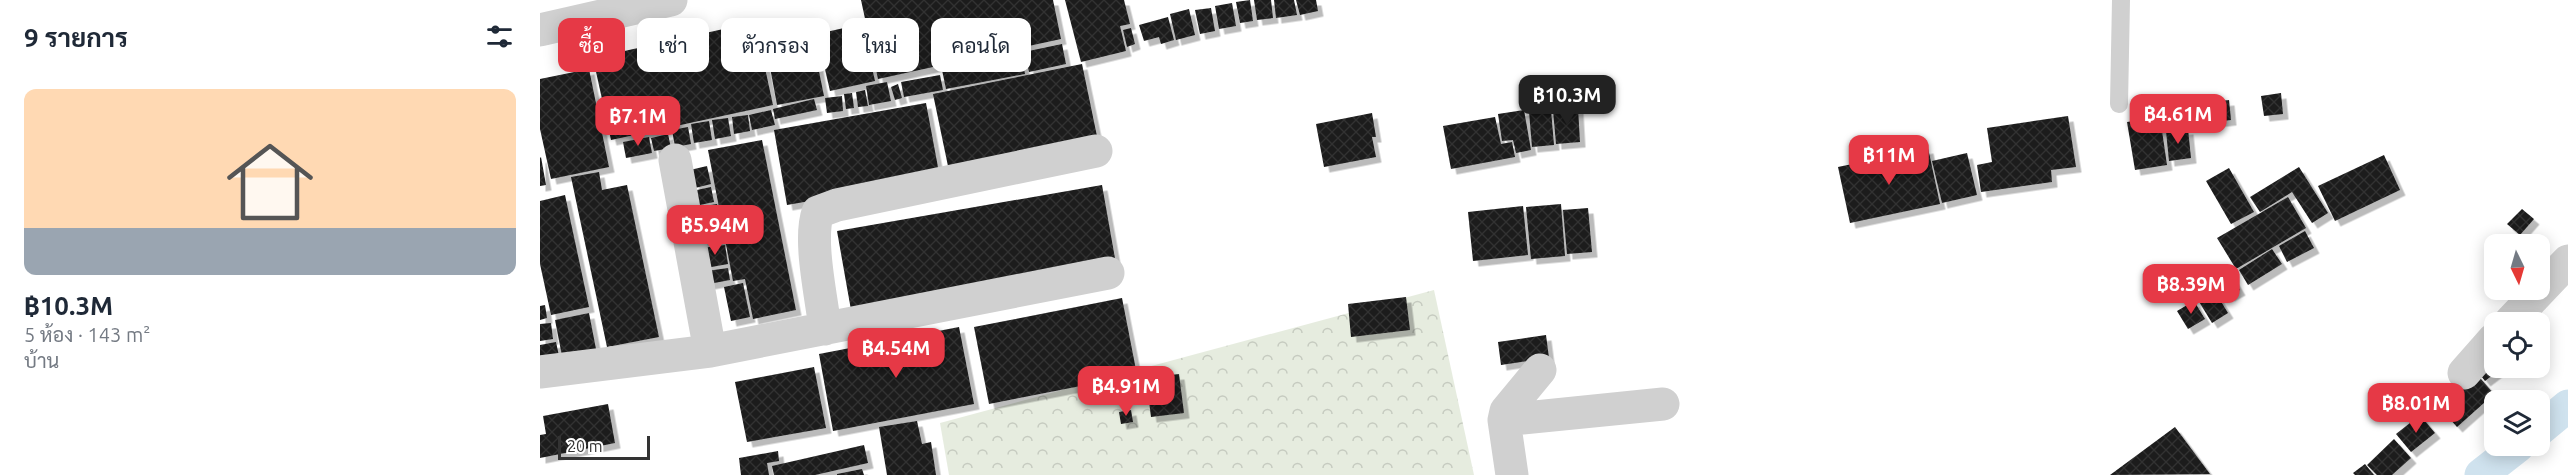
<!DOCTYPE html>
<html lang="th">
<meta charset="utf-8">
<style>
body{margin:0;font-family:Ubuntu,Sarabun,sans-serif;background:#f2f2f3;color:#1f2937;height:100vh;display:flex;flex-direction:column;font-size:22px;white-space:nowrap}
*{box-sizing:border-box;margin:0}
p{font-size:20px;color:#747a83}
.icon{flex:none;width:33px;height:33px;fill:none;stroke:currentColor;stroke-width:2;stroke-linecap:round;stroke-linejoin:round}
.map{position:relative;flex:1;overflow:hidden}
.panel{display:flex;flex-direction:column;background:#fff;width:540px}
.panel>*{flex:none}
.guide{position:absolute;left:18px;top:18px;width:570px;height:54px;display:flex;gap:12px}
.needle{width:39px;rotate:175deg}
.fabs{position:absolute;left:1944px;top:234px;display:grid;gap:12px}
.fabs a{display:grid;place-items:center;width:66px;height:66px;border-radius:12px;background:#fff;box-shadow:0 3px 15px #0003;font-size:30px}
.scale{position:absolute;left:18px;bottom:15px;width:92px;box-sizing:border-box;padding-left:6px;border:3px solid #333;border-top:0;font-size:16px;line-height:21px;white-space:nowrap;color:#333;-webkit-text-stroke:4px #fff;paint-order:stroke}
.price{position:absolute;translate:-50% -51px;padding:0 14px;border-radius:12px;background:#e63946;color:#fff;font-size:20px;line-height:39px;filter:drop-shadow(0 2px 3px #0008)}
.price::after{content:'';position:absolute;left:50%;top:36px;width:18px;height:14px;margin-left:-9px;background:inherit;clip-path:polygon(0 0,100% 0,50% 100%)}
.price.on{background:#222;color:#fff}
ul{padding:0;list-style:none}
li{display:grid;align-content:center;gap:12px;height:318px;padding:0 24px}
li+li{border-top:2px solid #e0e1e3}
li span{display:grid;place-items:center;height:186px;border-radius:12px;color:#555}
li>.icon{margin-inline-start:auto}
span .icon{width:108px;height:108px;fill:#fffc;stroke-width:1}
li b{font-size:26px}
h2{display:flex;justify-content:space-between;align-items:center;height:72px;padding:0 24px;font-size:26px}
.chip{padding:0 21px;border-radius:12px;background:#fff;box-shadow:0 3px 15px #0003;font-size:21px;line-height:54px}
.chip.on{background:#e63946;color:#fff}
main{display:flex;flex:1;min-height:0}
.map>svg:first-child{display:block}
.forest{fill:url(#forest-crowns)}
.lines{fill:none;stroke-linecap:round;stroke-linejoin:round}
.canal{stroke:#cfe2ee;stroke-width:33}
.building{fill:url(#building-cross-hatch);filter:url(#shadow)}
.service{stroke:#d0d0d0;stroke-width:18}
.minor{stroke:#d0d0d0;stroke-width:33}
</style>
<main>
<section class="panel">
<h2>9 รายการ<svg class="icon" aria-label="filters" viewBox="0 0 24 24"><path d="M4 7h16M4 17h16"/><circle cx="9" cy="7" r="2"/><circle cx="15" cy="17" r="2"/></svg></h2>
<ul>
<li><span style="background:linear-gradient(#ffd9b3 75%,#9aa5b1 0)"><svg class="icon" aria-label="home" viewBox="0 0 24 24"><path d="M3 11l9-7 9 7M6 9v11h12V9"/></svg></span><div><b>฿10.3M</b><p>5 ห้อง · 143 m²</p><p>บ้าน</p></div></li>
</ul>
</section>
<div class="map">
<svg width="2028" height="475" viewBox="0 0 2028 475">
<defs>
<pattern id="forest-crowns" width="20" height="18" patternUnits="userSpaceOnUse" patternTransform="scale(1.5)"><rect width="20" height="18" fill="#e6ecdf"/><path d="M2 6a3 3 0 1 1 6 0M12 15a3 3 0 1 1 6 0" fill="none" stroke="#c6cbc0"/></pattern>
<pattern id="building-cross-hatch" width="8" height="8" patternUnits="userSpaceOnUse" patternTransform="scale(1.5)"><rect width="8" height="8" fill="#1a1a1a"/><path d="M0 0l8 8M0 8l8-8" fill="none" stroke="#333"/></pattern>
<filter id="shadow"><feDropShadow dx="5.5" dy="5.5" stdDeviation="0" flood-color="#0004"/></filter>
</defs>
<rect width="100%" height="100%" fill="#fff"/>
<path class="forest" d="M894,290L934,475H409L400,423Z"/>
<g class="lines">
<path class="canal" d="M2000,429L2028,406
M1941,475L1978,446"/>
</g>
<path class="building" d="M321,0H513L521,39L338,79Z
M525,0H584L590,24L580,26L586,51L541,62Z
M710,0L713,21L700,23L696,2Z
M714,0H731L733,18L717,20Z
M734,0H754L757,15L736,18Z
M756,0H776L778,11L760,15Z
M692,3L696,26L679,29L675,6Z
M671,8L675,31L660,34L655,10Z
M649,9L655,35L636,40L630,14Z
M628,17L634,40L621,44L619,37L604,41L599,25Z
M215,22L233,105L71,140L53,58Z
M322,24L335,81L290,91L277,34Z
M591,28L595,44L587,47L583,30Z
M272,37L284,96L237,105L226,46Z
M522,44L526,64L489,72L484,52Z
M481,55L485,74L406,89L402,70Z
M542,64L558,141L409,171L393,94Z
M49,69L69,167L11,179L0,129V79Z
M400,75L403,90L364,97L361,82Z
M347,82L351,101L329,105L326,86Z
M358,84L362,98L355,100L351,87Z
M325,90L328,106L318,107L316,92Z
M312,93L314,108L306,109L304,94Z
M1741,93L1743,114L1724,116L1721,96Z
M302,96L303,111L287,113L285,98Z
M274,99L277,110L235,119L233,109Z
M1689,100L1691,120L1665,123L1663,103Z
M386,103L400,178L247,205L234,130Z
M1651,103L1653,126L1626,129L1624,106Z
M1038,108L1040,142L1016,144L1013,110Z
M231,110L235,125L212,130L209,115Z
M984,110L991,150L976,153L973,140L962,141L958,114Z
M1011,110L1014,145L992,147L989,112Z
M832,113L836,137H832L836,157L784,167L776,124Z
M208,115L210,131L194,134L192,117Z
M1528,116L1536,167L1511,170L1512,182L1441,192L1437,165L1452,162L1447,128Z
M955,117L961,144L972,142L975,157L911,169L903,126Z
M1620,117L1627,165L1595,170L1587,122Z
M188,118L191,136L175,139L172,120Z
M169,121L172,140L154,143L151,124Z
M148,127L151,144L135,147L132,130Z
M1648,129L1651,158L1629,161L1626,131Z
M128,134L131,148L114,151L111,138Z
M109,137L112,153L86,158L83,142Z
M222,140L256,310L213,319L205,279L193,281L168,150Z
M1388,148L1400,204L1310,223L1298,167Z
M1427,153L1437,195L1402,203L1392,161Z
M1844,155L1860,190L1795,221L1778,186Z
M1,157L6,185L0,186V158Z
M167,166L171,184L155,188L150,170Z
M1759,167L1788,213L1772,223L1752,192L1720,212L1710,197Z
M1689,168L1714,212L1691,224L1666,181Z
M59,172L62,190L87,185L119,337L67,347L31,177Z
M562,185L576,264L311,310L297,231Z
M171,187L174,202L155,206L152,191Z
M25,195L49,307L11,315L0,264V201Z
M1748,197L1766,228L1696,269L1677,238Z
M177,204L180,224L157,228L153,208Z
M1021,204L1025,256L991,259L986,207Z
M983,206L988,255L933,261L928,212Z
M1048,208L1052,252L1027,254L1023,210Z
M1982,209L1994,219L1980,235L1967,224Z
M181,227L183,241L161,244L159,229Z
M1765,231L1774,248L1747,262L1739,246Z
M185,245L188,264L166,268L162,248Z
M1732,249L1742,264L1708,285L1699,270Z
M188,268L190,280L169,284L167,271Z
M1687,268L1700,290L1689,296L1677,274Z
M203,283L210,317L191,321L184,287Z
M1674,290L1688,313L1672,323L1658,300Z
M866,297L870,330L811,337L808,304Z
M582,298L597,375L449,404L434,327Z
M1654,301L1665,319L1648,329L1637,311Z
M5,305L7,318L0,320V306Z
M49,313L56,349L22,356L15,320Z
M11,323L13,339L0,341V324Z
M419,327L434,404L293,431L279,354Z
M1006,335L1009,358L961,365L958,342Z
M16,342L19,356L0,359V345Z
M1954,357V368H1962L1945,381L1934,367Z
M274,367L286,428L207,442L195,382Z
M1933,370L1954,394L1917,427L1896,403Z
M639,374L644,413L611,417L606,378Z
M68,404L75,443L0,458V435L6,434L3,416Z
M591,410L593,422L581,424L579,412Z
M1880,415L1895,433L1871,452L1856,434Z
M377,421L382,444L391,442L396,475H347L339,427Z
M1635,427L1670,474L1570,475Z
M1854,439L1871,458L1852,475H1837L1827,465Z
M324,445L328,463L275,475H234L232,466Z
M238,451L239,461L227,463L229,475H201L199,458Z
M1825,464L1834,475H1815L1813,473Z
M322,469L324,475H297V474Z"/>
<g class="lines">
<path class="service" d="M1579,104L1581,0"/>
<path class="minor" d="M0,30L131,0
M135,160L170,351
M1970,322L2028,261
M285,329C282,299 268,240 278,212L297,205L556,151
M0,372L170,351L568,273
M1924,373L1954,339
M964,420L1123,404
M972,475L964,420L966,411L1000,370"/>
</g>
</svg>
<div class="fabs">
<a><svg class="needle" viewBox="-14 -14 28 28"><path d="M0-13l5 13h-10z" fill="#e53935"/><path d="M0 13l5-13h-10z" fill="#747a83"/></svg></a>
<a><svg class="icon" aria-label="locate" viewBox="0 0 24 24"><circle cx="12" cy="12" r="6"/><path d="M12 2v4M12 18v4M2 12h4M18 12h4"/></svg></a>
<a><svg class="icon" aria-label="layers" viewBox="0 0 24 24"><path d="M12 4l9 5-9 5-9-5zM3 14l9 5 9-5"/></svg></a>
</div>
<div class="scale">20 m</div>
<b class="price on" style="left:1027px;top:126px">฿10.3M</b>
<b class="price" style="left:1638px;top:145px">฿4.61M</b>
<b class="price" style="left:98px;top:147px">฿7.1M</b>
<b class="price" style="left:1349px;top:186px">฿11M</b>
<b class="price" style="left:175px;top:256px">฿5.94M</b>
<b class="price" style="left:1651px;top:315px">฿8.39M</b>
<b class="price" style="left:356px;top:379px">฿4.54M</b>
<b class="price" style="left:586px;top:417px">฿4.91M</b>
<b class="price" style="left:1876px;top:434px">฿8.01M</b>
<div class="guide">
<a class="chip on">ซื้อ</a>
<a class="chip">เช่า</a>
<a class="chip">ตัวกรอง</a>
<a class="chip">ใหม่</a>
<a class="chip">คอนโด</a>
</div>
</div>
</main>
